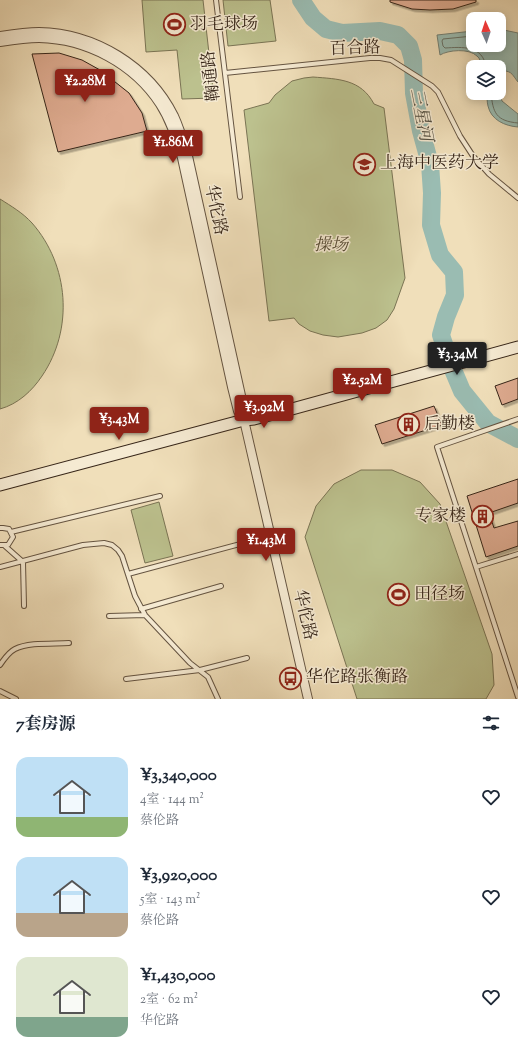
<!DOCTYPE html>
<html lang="zh">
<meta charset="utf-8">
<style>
body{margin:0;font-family:"Sorts Mill Goudy","Noto Serif SC",serif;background:#f6f6f7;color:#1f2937;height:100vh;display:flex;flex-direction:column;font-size:15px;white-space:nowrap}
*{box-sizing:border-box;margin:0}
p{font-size:13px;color:#747a83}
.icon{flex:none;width:22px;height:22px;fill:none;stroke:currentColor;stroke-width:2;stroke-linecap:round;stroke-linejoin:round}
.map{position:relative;height:699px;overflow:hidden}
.panel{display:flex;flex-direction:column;background:#fff;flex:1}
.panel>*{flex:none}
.needle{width:26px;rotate:357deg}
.tools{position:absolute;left:466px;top:12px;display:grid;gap:8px}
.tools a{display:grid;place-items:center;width:40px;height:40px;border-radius:8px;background:#fff;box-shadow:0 2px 10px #0003;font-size:20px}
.price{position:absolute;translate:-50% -34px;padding:0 9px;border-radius:4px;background:#8f2418;color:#fff;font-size:13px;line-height:26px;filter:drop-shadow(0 1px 2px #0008)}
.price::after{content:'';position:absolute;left:50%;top:24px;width:12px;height:9px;margin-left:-6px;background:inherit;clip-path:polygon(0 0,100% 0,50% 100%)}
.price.active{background:#222;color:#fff}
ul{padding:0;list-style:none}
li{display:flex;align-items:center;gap:12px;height:100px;padding:0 16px}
li span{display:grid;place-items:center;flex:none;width:112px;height:80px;border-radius:12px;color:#555}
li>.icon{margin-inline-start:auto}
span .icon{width:48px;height:48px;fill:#fffc;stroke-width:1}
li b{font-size:17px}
h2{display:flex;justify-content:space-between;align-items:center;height:48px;padding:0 16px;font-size:17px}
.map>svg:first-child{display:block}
.green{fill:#bcc18e;stroke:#7a7454}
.water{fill:#9abcb2;stroke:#728075}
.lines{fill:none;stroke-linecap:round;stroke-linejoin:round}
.shore{stroke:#687166;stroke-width:1}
.river{stroke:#9abcb2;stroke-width:18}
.building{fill:#deab90;stroke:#372619;filter:url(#shadow)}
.lane-casing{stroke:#655441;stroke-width:6}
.street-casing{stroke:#655441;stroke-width:10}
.secondary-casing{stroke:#372619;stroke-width:13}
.lane{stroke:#f5ead2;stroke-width:4}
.street{stroke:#f5ead2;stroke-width:8}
.secondary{stroke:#f5ead2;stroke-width:11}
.labels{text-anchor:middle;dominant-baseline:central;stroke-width:3;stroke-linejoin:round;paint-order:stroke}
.poi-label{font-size:17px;fill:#372619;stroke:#f5ead2;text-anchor:start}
.street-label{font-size:17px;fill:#372619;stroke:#f5ead2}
.park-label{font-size:17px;font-style:italic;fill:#584d36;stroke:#f5ead2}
.water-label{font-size:18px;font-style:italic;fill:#504c3f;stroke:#f5ead2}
</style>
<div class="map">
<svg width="518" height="699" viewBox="0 0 518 699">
<defs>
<filter id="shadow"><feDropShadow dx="2.5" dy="2.5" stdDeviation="0" flood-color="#0004"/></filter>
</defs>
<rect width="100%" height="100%" fill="#f0dfba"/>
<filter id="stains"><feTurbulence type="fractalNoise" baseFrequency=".005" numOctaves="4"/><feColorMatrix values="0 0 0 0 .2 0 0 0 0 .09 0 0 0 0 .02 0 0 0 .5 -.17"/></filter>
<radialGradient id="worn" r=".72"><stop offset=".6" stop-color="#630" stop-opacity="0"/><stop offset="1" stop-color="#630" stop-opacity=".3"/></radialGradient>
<path class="green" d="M142,0H203L214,98L182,99L177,50L146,52Z
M223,0H270L276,41L228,46Z
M313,77C338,79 361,79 374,104L384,108L405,278L394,309L387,320L376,328L362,333L338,337L323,335L310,331L299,324L294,318L269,321L244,110L269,103L275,95L292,81L304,78Z
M0,199C11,206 23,213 32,223C69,265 74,329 42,376C32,391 18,404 0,409Z
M361,470H392L420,482L440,504L492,654L494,685L486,699H357L305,537L316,506L334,484Z
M159,502L173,556L145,563L131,510Z"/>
<path class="water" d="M499,29L518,33V82C513,76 512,71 504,71L499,77V67H482C481,63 480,58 477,56C469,48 448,50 440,55L437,35L473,31V45H499Z
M487,93H499L502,101L518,114V127C505,126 491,120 488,106C487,102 487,97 487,93Z"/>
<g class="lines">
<path class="shore" d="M473,36L443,39L442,41L443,46L445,48C462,47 483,45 486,67
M491,93C493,113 496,121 518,123"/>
<path class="river" d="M301,0L313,18L326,29L342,33L380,31L398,35L409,46L413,60L414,93L421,131L430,164L432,193L431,225L440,255L454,272L455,295L446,317L441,335L451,365L462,391L488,423L518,439"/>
</g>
<path class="building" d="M390,0H476V2L453,9L430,10L412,9L390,2Z
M59,53L82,60L100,70L129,93L142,113L147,131L58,152L32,54Z
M518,378V399L502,405L495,386Z
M434,406L442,425L382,444L375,425Z
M518,479V503L489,513L494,528L518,521V546L486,557L467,496Z"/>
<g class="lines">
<defs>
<path id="lane" d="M216,0L240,197
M225,73L370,58H380L391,60L432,86L438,92L460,136L473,156L489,174L518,198
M518,419L437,447L518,697
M0,528H3L9,529L13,537L8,545H0
M11,532L160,496
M5,546L23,562L24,606
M0,567L83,545L104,543L112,545L118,550L122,556L135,596L145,615L190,663L208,677L218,699
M476,567L518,554
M128,574L270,536
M141,609L221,586
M109,616L145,615
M0,665C4,659 9,652 15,649C29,642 53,644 69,643
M126,679L200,670L247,658
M0,691L16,699"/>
<path id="street" d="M0,36C13,34 26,32 39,32C95,33 149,66 174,116C180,129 184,143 188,156L244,409V420L308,699
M0,42C13,40 26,38 39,38C87,39 134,64 160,104C171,121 176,139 182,158L232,387L238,411L243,419"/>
<path id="secondary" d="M0,485L244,420L254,419L281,412L518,347"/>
</defs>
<use href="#lane" class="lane-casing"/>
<use href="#street" class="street-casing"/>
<use href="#secondary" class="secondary-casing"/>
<use href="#lane" class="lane"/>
<use href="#street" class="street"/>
<use href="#secondary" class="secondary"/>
</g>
<defs>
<symbol id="stadium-ring" viewBox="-11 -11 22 22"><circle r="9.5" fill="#f5ead2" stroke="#8f2418" stroke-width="1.5"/><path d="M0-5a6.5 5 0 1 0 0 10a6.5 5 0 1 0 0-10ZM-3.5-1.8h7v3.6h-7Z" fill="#8f2418"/></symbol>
<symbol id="university-ring" viewBox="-11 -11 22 22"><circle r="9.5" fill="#f5ead2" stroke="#8f2418" stroke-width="1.5"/><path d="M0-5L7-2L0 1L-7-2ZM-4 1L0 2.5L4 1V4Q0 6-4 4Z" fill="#8f2418"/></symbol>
<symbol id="building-ring" viewBox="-11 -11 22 22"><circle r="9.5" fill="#f5ead2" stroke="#8f2418" stroke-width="1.5"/><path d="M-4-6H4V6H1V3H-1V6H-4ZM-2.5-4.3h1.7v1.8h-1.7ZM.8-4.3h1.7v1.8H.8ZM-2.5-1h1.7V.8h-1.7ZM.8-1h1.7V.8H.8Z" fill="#8f2418"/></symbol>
<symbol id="bus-ring" viewBox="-11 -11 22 22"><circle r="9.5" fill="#f5ead2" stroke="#8f2418" stroke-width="1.5"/><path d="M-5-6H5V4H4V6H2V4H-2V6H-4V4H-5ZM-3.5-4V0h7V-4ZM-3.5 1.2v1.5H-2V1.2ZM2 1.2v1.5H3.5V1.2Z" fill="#8f2418"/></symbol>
</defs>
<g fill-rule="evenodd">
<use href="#stadium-ring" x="162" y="12" width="25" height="25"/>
<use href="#university-ring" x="352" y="152" width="25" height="25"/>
<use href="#building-ring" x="396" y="412" width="25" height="25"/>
<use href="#building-ring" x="470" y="504" width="25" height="25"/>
<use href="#stadium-ring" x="386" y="582" width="25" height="25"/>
<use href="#bus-ring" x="278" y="666" width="25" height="25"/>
</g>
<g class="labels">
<g class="poi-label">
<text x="190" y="25">羽毛球场</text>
<text x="380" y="164">上海中医药大学</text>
<text x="424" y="425">后勤楼</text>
<text x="466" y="517" text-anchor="end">专家楼</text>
<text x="414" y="595">田径场</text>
<text x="306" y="678">华佗路张衡路</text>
</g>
<g class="street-label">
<text transform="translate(355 49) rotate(-2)">百合路</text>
<text transform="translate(212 76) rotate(-97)">鞠通路</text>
<text transform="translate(215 210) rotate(78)">华佗路</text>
<text transform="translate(304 615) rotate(77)">华佗路</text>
</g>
<g class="park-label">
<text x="331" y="246">操场</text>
</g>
<g class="water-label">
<text transform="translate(420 115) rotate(79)">三星河</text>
</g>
</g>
<rect width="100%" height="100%" filter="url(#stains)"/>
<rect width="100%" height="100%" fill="url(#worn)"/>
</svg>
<div class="tools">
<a><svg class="needle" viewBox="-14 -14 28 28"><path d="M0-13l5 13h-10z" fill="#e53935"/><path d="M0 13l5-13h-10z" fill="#747a83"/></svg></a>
<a><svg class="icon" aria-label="layers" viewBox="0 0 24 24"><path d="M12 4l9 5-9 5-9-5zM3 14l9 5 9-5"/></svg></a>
</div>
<b class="price" style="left:85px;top:103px">¥2.28M</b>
<b class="price" style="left:173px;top:164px">¥1.86M</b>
<b class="price active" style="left:457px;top:376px">¥3.34M</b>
<b class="price" style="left:362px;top:402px">¥2.52M</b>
<b class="price" style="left:264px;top:429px">¥3.92M</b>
<b class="price" style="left:119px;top:441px">¥3.43M</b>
<b class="price" style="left:266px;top:562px">¥1.43M</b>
</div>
<section class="panel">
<h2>7套房源<svg class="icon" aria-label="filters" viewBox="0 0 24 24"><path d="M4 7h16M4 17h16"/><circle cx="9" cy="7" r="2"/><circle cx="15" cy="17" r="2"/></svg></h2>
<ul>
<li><span style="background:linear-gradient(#bfe0f5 75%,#8fb573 0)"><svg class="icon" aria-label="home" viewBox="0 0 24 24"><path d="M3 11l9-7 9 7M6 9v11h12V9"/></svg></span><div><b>¥3,340,000</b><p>4室 · 144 m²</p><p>蔡伦路</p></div><svg class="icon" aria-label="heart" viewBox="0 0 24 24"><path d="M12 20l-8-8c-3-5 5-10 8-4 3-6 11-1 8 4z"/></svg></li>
<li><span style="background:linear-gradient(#bfe0f5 70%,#b9a48a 0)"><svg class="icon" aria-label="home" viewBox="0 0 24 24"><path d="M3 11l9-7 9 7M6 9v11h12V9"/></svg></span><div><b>¥3,920,000</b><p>5室 · 143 m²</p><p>蔡伦路</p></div><svg class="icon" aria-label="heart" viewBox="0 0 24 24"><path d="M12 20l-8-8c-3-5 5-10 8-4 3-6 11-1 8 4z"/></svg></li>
<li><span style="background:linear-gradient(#dfe7d0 75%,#7fa58c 0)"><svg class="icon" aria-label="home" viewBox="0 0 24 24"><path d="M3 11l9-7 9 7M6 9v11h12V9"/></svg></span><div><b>¥1,430,000</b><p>2室 · 62 m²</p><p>华佗路</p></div><svg class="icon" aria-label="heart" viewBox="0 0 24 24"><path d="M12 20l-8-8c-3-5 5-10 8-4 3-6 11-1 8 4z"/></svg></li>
</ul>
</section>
